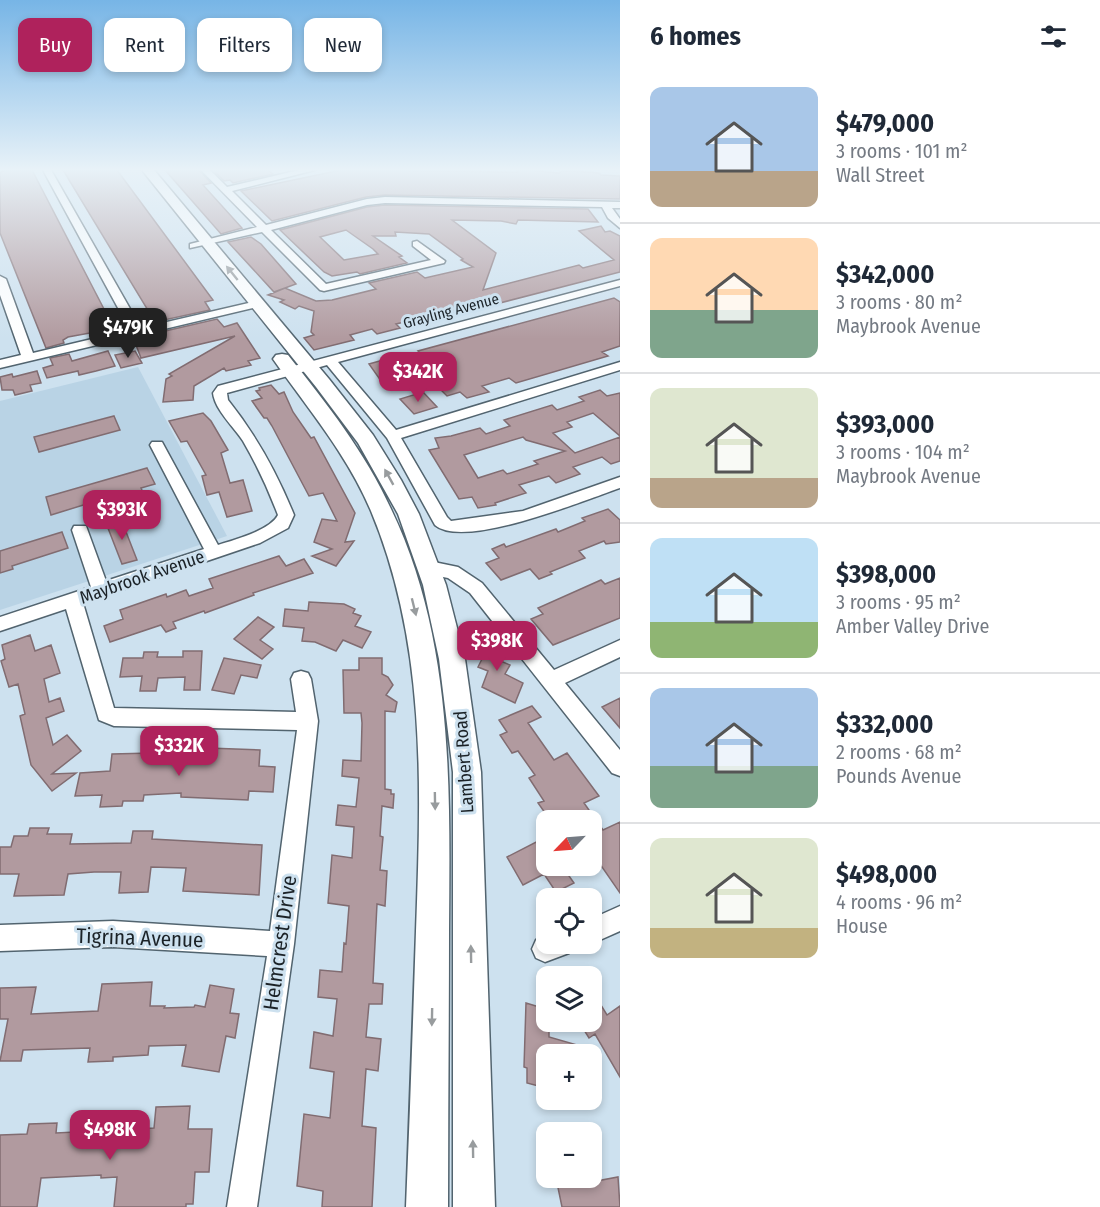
<!DOCTYPE html>
<meta charset="utf-8">
<style>
body{margin:0;font-family:"Fira Sans Condensed",sans-serif;background:#f6f6f7;color:#1f2937;height:100vh;display:flex;flex-direction:column;font-size:22px;white-space:nowrap}
*{box-sizing:border-box;margin:0}
p{font-size:20px;color:#747a83}
.icon{flex:none;width:33px;height:33px;fill:none;stroke:currentColor;stroke-width:2;stroke-linecap:round;stroke-linejoin:round}
.map{position:relative;flex:1;overflow:hidden}
.side{display:flex;flex-direction:column;background:#fff;width:480px}
.side>*{flex:none}
.hud{position:absolute;left:18px;top:18px;width:512px;height:54px;display:flex;gap:12px}
.needle{width:39px;rotate:245deg}
.controls{position:absolute;left:536px;top:810px;display:grid;gap:12px}
.controls a{display:grid;place-items:center;width:66px;height:66px;border-radius:12px;background:#fff;box-shadow:0 3px 9px #0003;font-size:30px}
.price{position:absolute;translate:-50% -51px;padding:0 14px;border-radius:12px;background:#af225c;color:#fff;font-size:20px;line-height:39px;filter:drop-shadow(0 2px 3px #0008)}
.price::after{content:'';position:absolute;left:50%;top:36px;width:18px;height:14px;margin-left:-9px;background:inherit;clip-path:polygon(0 0,100% 0,50% 100%)}
.price.active{background:#222;color:#fff}
ul{padding:0;list-style:none}
li{display:flex;align-items:center;gap:18px;height:150px;padding:0 30px}
li+li{border-top:2px solid #e0e1e3}
li span{display:grid;place-items:center;flex:none;width:168px;height:120px;border-radius:12px;color:#555}
li>.icon{margin-inline-start:auto}
span .icon{width:72px;height:72px;fill:#fffc;stroke-width:1}
li b{font-size:26px}
h2{display:flex;justify-content:space-between;align-items:center;height:72px;padding:0 30px;font-size:26px}
.tag{padding:0 21px;border-radius:12px;background:#fff;box-shadow:0 3px 9px #0003;font-size:21px;line-height:54px}
.tag.active{background:#af225c;color:#fff}
main{display:flex;flex:1;min-height:0}
.map>svg:first-child{display:block}
.built{fill:#b9d3e5}
.building{fill:#b19a9f;stroke:#816c71;stroke-width:1.5;fill-rule:evenodd}
.lines{fill:none;stroke-linecap:round;stroke-linejoin:round}
.minor-casing{stroke:#52646f;stroke-width:3}
.major-casing{stroke:#52646f;stroke-width:3}
.minor{fill:#fff;fill-rule:evenodd}
.major{fill:#fff;fill-rule:evenodd}
.oneway{fill:#989c9e}
.labels{text-anchor:middle;dominant-baseline:central;stroke-width:6;stroke-linejoin:round;paint-order:stroke}
.far-street-label{font-size:15px;fill:#1b2227;stroke:#cde1ef}
.street-label{font-size:18px;fill:#1b2227;stroke:#cde1ef}
.near-street-label{font-size:21px;fill:#1b2227;stroke:#cde1ef}
</style>
<main>
<div class="map">
<svg width="620" height="1207" viewBox="0 0 620 1207">
<rect width="100%" height="100%" fill="#cde1ef"/>
<path class="built" d="M138,367L227,536L0,610V401Z"/>
<path class="building" d="M9,170H32L105,311L112,329L68,337L63,340L64,343L46,348L0,233V172Z
M63,170H117L213,300L205,302L210,310L155,322Z
M165,170H199L211,183L203,185L242,228L221,234Z
M213,170H268L273,174L233,183L230,180L224,181Z
M341,170L518,172L517,170H526L559,173L562,171L589,172L599,173L601,175L620,176V199L385,195L366,197L272,221L241,191Z
M385,205L588,209L598,222L518,220L516,224L501,221L452,220L496,253L483,290L579,265L583,268L614,260L579,231L601,226L605,232L610,231L620,236V272L426,322L421,318L396,324L400,328L377,334L372,329L350,335L354,340L314,350L304,338L314,335L311,332L314,311L299,306L295,309L280,302L284,300L268,295L285,288L316,301L332,300L376,289L369,283L417,272L425,278L473,267L461,260L463,259L429,234L395,232L396,236H373L402,256L399,257L407,263L360,274L357,272L332,276L324,272L280,230L367,207ZM346,230L373,249L378,254L344,260L320,237Z
M251,237L261,244L296,284L274,292L228,242Z
M614,298L620,302V346L602,352L608,356L516,383L509,378L482,386L489,392L467,398L460,392L447,396L421,370L381,381L369,364L390,358L395,363L423,356L418,351Z
M217,319L224,327L237,323L260,358L248,361L251,365L226,371L224,368L194,386L193,400L163,402L166,379L172,376L169,374L235,336L141,358L136,345L165,338L161,332Z
M108,351L115,366L96,371L79,375L78,371L47,378L43,368L53,365L50,358L69,354L72,361Z
M135,351L142,363L121,368L115,355Z
M37,371L41,383L30,385L32,391L15,395L13,390H2L0,377L12,374L13,377Z
M271,385L279,394L284,392L293,412L311,438L314,437L355,513L345,542L354,541L336,566L312,556L332,549L314,542L322,519L337,521L323,493L309,496L272,426L267,418H264L252,401L262,398L256,391L260,390L259,388Z
M600,390L607,396L620,393V436L593,413L567,422L572,427L553,433L575,453L620,437V461L611,464L602,457L573,467L580,474L556,483L549,476L519,485L526,493L495,503L496,505L478,508L472,497L459,499L429,450L439,448L435,438L451,436L480,428L486,434L510,426L504,420L552,405L557,410L584,401L579,397ZM523,437L526,440L565,451L534,461L538,464L507,474L503,470L478,478L464,455Z
M423,392L437,407L414,414L400,399Z
M203,413L211,421L228,450L221,453L230,483L243,480L252,511L227,517L219,492L207,495L202,476L206,475L187,441L181,442L169,421Z
M114,416L120,430L39,452L34,437Z
M147,468L155,484L141,488L151,511L129,518L119,494L51,515L46,497Z
M608,509L620,520V542L606,544L604,541L579,551L585,558L550,572L552,574L539,579L530,569L501,580L486,563L499,558L492,549L504,544L506,547L556,529L558,532L585,521L582,518Z
M121,519L137,560L122,564L106,523Z
M62,532L68,548L12,566L13,569L0,573V551Z
M279,556L286,566L304,559L313,573L253,593L254,595L205,613L204,611L173,622L176,628L166,632L161,625L110,642L104,626L123,619L120,610L166,594L167,597L186,590L189,596L213,588L209,579Z
M620,578V618L553,645L531,619L543,614L538,608L601,580L605,584Z
M309,602L344,604L355,609L353,613L361,616L355,626L371,632L362,648L343,640L336,651L315,642L302,641L304,628L283,626L285,609L308,611Z
M258,617L274,627L260,640L273,649L262,659L234,639Z
M483,630L494,644L489,656L510,665L505,674L523,683L515,703L482,687L488,671L478,667L484,655L475,652Z
M30,635L35,651L51,645L60,673L44,679L49,702L60,698L64,711L46,718L53,745L67,735L81,751L52,774L76,773L52,791L31,765L20,716L25,714L18,684L9,687L1,661L5,659L2,645Z
M183,651H202L200,690H184L185,677L158,678L156,691H140L142,676L120,677L123,658H143L144,652H158L157,657H183Z
M224,658L261,665L257,678L241,675L234,694L212,690Z
M359,658H382V674L388,677L393,685L386,695L397,702L395,712L385,711V789L391,790V794H394L393,808L382,806L380,836L383,837L380,870L387,871L385,906L377,904L373,983L383,984L382,1004H369L366,1037L381,1039L378,1071L366,1069L362,1126L376,1128L372,1207H322L323,1191L297,1186L304,1114L330,1118L334,1072L310,1068L314,1032L333,1036L337,999L318,997L320,970L342,972L344,943L346,944L349,906L328,903L332,855L352,858L354,827L336,825L338,805L356,807L359,778L342,776L343,760L361,761L362,723L361,713H344L343,670H359Z
M620,698V728L602,707Z
M532,706L541,717L528,723L554,760L567,753L599,796L584,803L603,830L620,822V893L591,851V820H550L538,803L544,801L529,778L535,775L518,751L512,753L500,735L507,732L499,720Z
M208,748L260,750L259,766L275,767L273,792L249,791L248,800L181,797V793L144,795L143,801H123L122,806L100,807L102,795L75,796L80,773L110,771L112,754L153,753L159,752V749H179L177,760L207,762Z
M30,828H49L47,834H72L70,844L131,843L133,831H153L152,839L262,845L259,895L183,891L186,868L151,867L148,892L119,893L121,872H94L68,874L64,895L14,896L19,874H0V847H11L14,836H28Z
M546,837V866H562L574,883L556,892L544,874L523,885L507,857Z
M152,982L150,1006H165L164,1008L194,1007L195,1005L205,1007L210,985L234,989L230,1013L239,1014L235,1038L226,1036L219,1072L182,1066L186,1045L149,1046L148,1055L113,1057V1061L88,1062L90,1048L23,1050L21,1061H0L8,1019H0V988L36,987L31,1014L98,1011L102,984Z
M591,989L607,1015L620,1006V1077L595,1034L589,1038L579,1022H591Z
M526,1003L546,1009V1022H549V1037L598,1051V1054H546V1088L527,1083V1068L524,1067Z
M190,1106L188,1129H212L209,1172H195L193,1204H186V1207H114L117,1177L101,1178V1175L41,1178L37,1207H0V1135L27,1134L29,1124L57,1123L56,1133L154,1128L156,1107Z
M618,1177L620,1207H562L556,1178H574L575,1185Z"/>
<g class="lines">
<defs>
<path id="minor" d="M43,170H51L141,328L257,301L263,304L257,307L0,368V360L21,355L0,295V276L6,279L33,353L130,330Z
M201,170H210L227,187L299,170H315L232,191L266,225L367,199L385,197L620,202V208H612L620,219V228L608,218L602,207L385,203L367,205L271,230L326,284L431,260L413,246V242L417,241L445,261L444,263L324,291L320,290L262,232L190,248V244L257,227Z
M620,280V286L338,362L396,430L620,362V370L401,438L447,517L451,521L523,511L620,477V488C585,500 464,550 435,525L387,438L327,365L227,393L228,400C256,435 277,473 294,515L288,528L260,543L83,603L114,708L296,712L291,679L294,673L301,671L308,673L311,679L318,721L294,944L257,1207H227L267,956L113,947L0,951V925L113,921L270,931L297,730L114,726L99,720L66,609L0,631V617L91,587L72,530L74,526H86L106,581L204,549L150,445L152,442H162L218,545C234,540 271,530 278,515C268,489 257,465 243,441C234,427 215,410 213,393L218,386Z
M429,561L458,567L482,583L554,670L620,640V657L565,683L620,750V776L612,773L470,593L448,578L423,573L420,568L423,563Z
M620,906V931L591,944H589H591V919Z
M546,936V944H572L569,953L545,962L536,958L532,949L536,940Z"/>
<path id="major" d="M142,170H154L329,379L373,435L401,480L419,514L446,585L465,659L481,772L495,1207H453V772L439,659L423,585L398,514L358,443L316,387Z
M282,354L288,355C327,404 365,452 391,509C454,640 450,789 449,931C449,1023 448,1115 448,1207H406C410,1115 413,1023 416,931C421,789 427,645 371,511C347,454 308,409 273,359L276,355Z"/>
</defs>
<use href="#minor" class="minor-casing"/>
<use href="#major" class="major-casing"/>
<use href="#minor" class="minor"/>
<use href="#major" class="major"/>
</g>
<defs><path id="oneway-solid" d="M-6-.8H1V-3.2L6.5 0L1 3.2V.8H-6Z" transform="scale(1.5)"/></defs>
<g class="oneway">
<use href="#oneway-solid" transform="translate(232 273) rotate(-129)"/>
<use href="#oneway-solid" transform="translate(389 477) rotate(-119)"/>
<use href="#oneway-solid" transform="translate(414 607) rotate(76)"/>
<use href="#oneway-solid" transform="translate(435 801) rotate(89)"/>
<use href="#oneway-solid" transform="translate(471 954) rotate(-91)"/>
<use href="#oneway-solid" transform="translate(432 1017) rotate(91)"/>
<use href="#oneway-solid" transform="translate(473 1149) rotate(-91)"/>
</g>
<linearGradient id="sky" x2="0" y2="1"><stop stop-color="#77b5e6"/><stop offset="0.5" stop-color="#e8f2f8"/><stop offset="1" stop-color="#e8f2f8" stop-opacity="0"/></linearGradient>
<rect width="620" height="339" fill="url(#sky)"/>
<g class="labels">
<g class="far-street-label">
<text transform="translate(451 311) rotate(-15)">Grayling Avenue</text>
</g>
<g class="street-label">
<text transform="translate(142 577) rotate(-19)">Maybrook Avenue</text>
<text transform="translate(464 762) rotate(-94)">Lambert Road</text>
</g>
<g class="near-street-label">
<text transform="translate(140 938) rotate(2)">Tigrina Avenue</text>
<text transform="translate(280 943) rotate(-82)">Helmcrest Drive</text>
</g>
</g>
</svg>
<div class="controls">
<a><svg class="needle" viewBox="-14 -14 28 28"><path d="M0-13l5 13h-10z" fill="#e53935"/><path d="M0 13l5-13h-10z" fill="#747a83"/></svg></a>
<a><svg class="icon" aria-label="locate" viewBox="0 0 24 24"><circle cx="12" cy="12" r="6"/><path d="M12 2v4M12 18v4M2 12h4M18 12h4"/></svg></a>
<a><svg class="icon" aria-label="layers" viewBox="0 0 24 24"><path d="M12 4l9 5-9 5-9-5zM3 14l9 5 9-5"/></svg></a>
<a>+</a>
<a>−</a>
</div>
<b class="price active" style="left:128px;top:359px">$479K</b>
<b class="price" style="left:418px;top:403px">$342K</b>
<b class="price" style="left:122px;top:541px">$393K</b>
<b class="price" style="left:497px;top:672px">$398K</b>
<b class="price" style="left:179px;top:777px">$332K</b>
<b class="price" style="left:110px;top:1161px">$498K</b>
<div class="hud">
<a class="tag active">Buy</a>
<a class="tag">Rent</a>
<a class="tag">Filters</a>
<a class="tag">New</a>
</div>
</div>
<section class="side">
<h2>6 homes<svg class="icon" aria-label="filters" viewBox="0 0 24 24"><path d="M4 7h16M4 17h16"/><circle cx="9" cy="7" r="2"/><circle cx="15" cy="17" r="2"/></svg></h2>
<ul>
<li><span style="background:linear-gradient(#a9c7e8 70%,#b9a48a 0)"><svg class="icon" aria-label="home" viewBox="0 0 24 24"><path d="M3 11l9-7 9 7M6 9v11h12V9"/></svg></span><div><b>$479,000</b><p>3 rooms · 101 m²</p><p>Wall Street</p></div></li>
<li><span style="background:linear-gradient(#ffd9b3 60%,#7fa58c 0)"><svg class="icon" aria-label="home" viewBox="0 0 24 24"><path d="M3 11l9-7 9 7M6 9v11h12V9"/></svg></span><div><b>$342,000</b><p>3 rooms · 80 m²</p><p>Maybrook Avenue</p></div></li>
<li><span style="background:linear-gradient(#dfe7d0 75%,#b9a48a 0)"><svg class="icon" aria-label="home" viewBox="0 0 24 24"><path d="M3 11l9-7 9 7M6 9v11h12V9"/></svg></span><div><b>$393,000</b><p>3 rooms · 104 m²</p><p>Maybrook Avenue</p></div></li>
<li><span style="background:linear-gradient(#bfe0f5 70%,#8fb573 0)"><svg class="icon" aria-label="home" viewBox="0 0 24 24"><path d="M3 11l9-7 9 7M6 9v11h12V9"/></svg></span><div><b>$398,000</b><p>3 rooms · 95 m²</p><p>Amber Valley Drive</p></div></li>
<li><span style="background:linear-gradient(#a9c7e8 65%,#7fa58c 0)"><svg class="icon" aria-label="home" viewBox="0 0 24 24"><path d="M3 11l9-7 9 7M6 9v11h12V9"/></svg></span><div><b>$332,000</b><p>2 rooms · 68 m²</p><p>Pounds Avenue</p></div></li>
<li><span style="background:linear-gradient(#dfe7d0 75%,#c2b280 0)"><svg class="icon" aria-label="home" viewBox="0 0 24 24"><path d="M3 11l9-7 9 7M6 9v11h12V9"/></svg></span><div><b>$498,000</b><p>4 rooms · 96 m²</p><p>House</p></div></li>
</ul>
</section>
</main>
